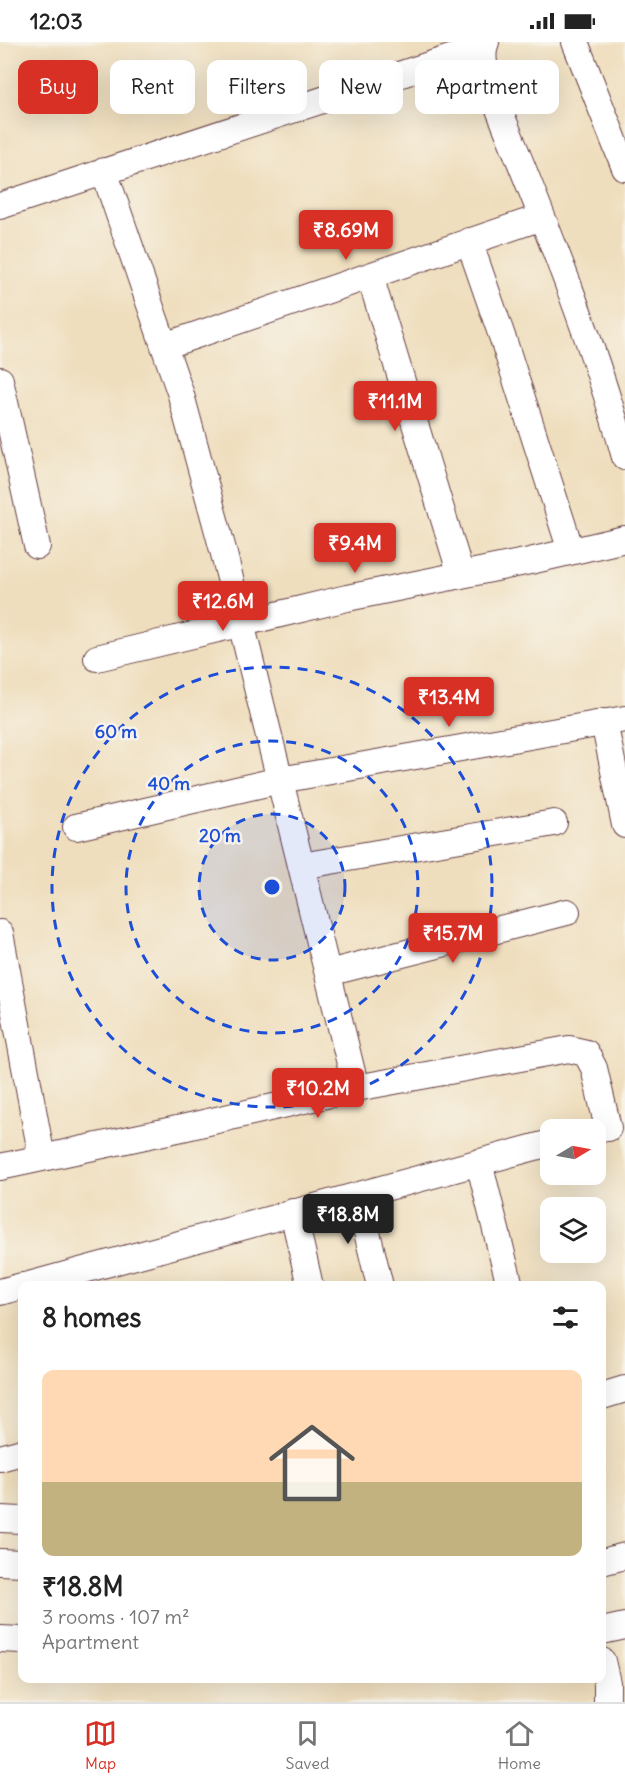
<!DOCTYPE html>
<meta charset="utf-8">
<style>
body{margin:0;font-family:Delius,sans-serif;background:#f2f2f2;color:#222;height:100vh;display:flex;flex-direction:column;font-size:22px;white-space:nowrap}
*{box-sizing:border-box;margin:0}
p{font-size:20px;color:#767676}
.icon{flex:none;width:33px;height:33px;fill:none;stroke:currentColor;stroke-width:2;stroke-linecap:round;stroke-linejoin:round}
.map{position:relative;flex:1;overflow:hidden}
.sheet{position:absolute;left:18px;top:1239px;width:588px;height:402px;display:flex;flex-direction:column;background:#fff;border-radius:12px;box-shadow:0 6px 24px #0002}
.sheet>*{flex:none}
.banner{position:absolute;left:18px;top:18px;width:590px;height:54px;display:flex;gap:12px}
.needle{width:39px;rotate:80deg}
.fabs{position:absolute;left:540px;top:1077px;display:grid;gap:12px}
.fabs a{display:grid;place-items:center;width:66px;height:66px;border-radius:12px;background:#fff;box-shadow:0 6px 24px #0002;font-size:30px}
.price{position:absolute;translate:-50% -51px;padding:0 14px;border-radius:6px;background:#d93025;color:#fff;font-size:20px;line-height:39px;filter:drop-shadow(0 2px 3px #0008)}
.price::after{content:'';position:absolute;left:50%;top:36px;width:18px;height:14px;margin-left:-9px;background:inherit;clip-path:polygon(0 0,100% 0,50% 100%)}
.price.on{background:#222;color:#fff}
ul{padding:0;list-style:none}
li{display:grid;align-content:center;gap:12px;height:318px;padding:0 24px}
li+li{border-top:2px solid #e0e0e0}
li span{display:grid;place-items:center;height:186px;border-radius:12px;color:#555}
li>.icon{margin-inline-start:auto}
span .icon{width:108px;height:108px;fill:#fffc;stroke-width:1}
li b{font-size:26px}
h2{display:flex;justify-content:space-between;align-items:center;height:72px;padding:0 24px;font-size:26px}
.chip{padding:0 21px;border-radius:12px;background:#fff;box-shadow:0 6px 24px #0002;font-size:21px;line-height:54px}
.chip.on{background:#d93025;color:#fff}
.status{display:flex;justify-content:space-between;align-items:center;height:42px;padding:0 30px;background:#fff;direction:ltr}
.status svg{height:16px;fill:currentColor}
.dock{display:flex;justify-content:space-around;align-items:center;height:84px;border-top:2px solid #e0e0e0;background:#fff;font-size:16px;color:#767676}
.dock a{display:grid;justify-items:center;gap:3px}
.dock .on{color:#d93025}
.map>svg:first-child{display:block}
.lines{fill:none;stroke-linecap:round;stroke-linejoin:round}
.minor-casing{stroke:#633c41;stroke-width:28}
.minor{stroke:#fff;stroke-width:26}
.ring{fill:none;stroke:#1d4ed8;stroke-width:3;stroke-dasharray:10 8}
.centre{fill:#1d4ed8;stroke:#f7f3e8;stroke-width:3}
.ring-label{font-size:18px;text-anchor:middle;font-weight:bold;fill:#1d4ed8;stroke:#f7f3e8;stroke-width:5;stroke-linejoin:round;paint-order:stroke}
</style>
<div class="status"><b>12:03</b><svg viewBox="0 0 49 12"><path d="M0 12V9h3v3zM5 12V6h3v6zM10 12V3h3v9zM15 12V0h3v12zM26 1h20v11H26zM47 4h2v5h-2z"/></svg></div>
<div class="map">
<svg width="625" height="1660" viewBox="0 0 625 1660">
<rect width="100%" height="100%" fill="#f7f3e8"/>
<filter id="ink" filterUnits="userSpaceOnUse"><feTurbulence type="fractalNoise" baseFrequency=".0167" numOctaves="2"/><feDisplacementMap in="SourceGraphic" scale="12" xChannelSelector="R" yChannelSelector="G"/><feConvolveMatrix kernelMatrix="1 2 1 2 8 2 1 2 1" color-interpolation-filters="sRGB"/></filter>
<filter id="wash" filterUnits="userSpaceOnUse"><feTurbulence type="fractalNoise" baseFrequency=".008" numOctaves="4" result="noise"/><feDisplacementMap in="SourceGraphic" scale="24" xChannelSelector="R" yChannelSelector="G"/><feGaussianBlur stdDeviation="1.35" result="paint"/><feColorMatrix in="noise" values="0 0 0 0 0 0 0 0 0 0 0 0 0 0 0 0 0 1.4 0 .05"/><feComposite in="paint" operator="in"/></filter>
<g filter="url(#wash)">
<rect width="100%" height="100%" fill="#efdebd"/>
</g>
<g filter="url(#ink)">
<g class="lines">
<defs>
<path id="minor" d="M486,0C480,14 486,31 490,45C539,167 590,288 625,415
M575,0L625,126
M104,129L181,353L223,508L356,1046
M0,164L484,5
M469,199L504,300L571,509
M370,234L461,533
M164,304L542,175
M0,338L37,504
M97,616L347,556L530,519L625,497
M604,680L625,783
M76,785L280,738L625,677
M301,824L554,781
M0,891L42,1116
M328,931L567,870
M479,1120L510,1244
M0,1125L182,1086L356,1046L569,1007L586,1011L594,1026L608,1086
M358,1153L380,1244
M293,1170L310,1244
M25,1244L550,1101
M0,1250L22,1244
M602,1354L625,1347
M0,1416L22,1410
M0,1477L22,1478
M0,1520L22,1521
M602,1520L625,1514
M602,1589L625,1584
M0,1597L22,1598
M602,1619L607,1641V1660"/>
</defs>
<use href="#minor" class="minor-casing"/>
<use href="#minor" class="minor"/>
</g>
</g>
<circle cx="272" cy="845" r="73" fill="#1d4ed8" fill-opacity=".12"/>
<g class="ring">
<circle cx="272" cy="845" r="73"/>
<circle cx="272" cy="845" r="146"/>
<circle cx="272" cy="845" r="220"/>
</g>
<circle cx="272" cy="845" r="9" class="centre"/>
<g class="ring-label">
<text x="116" y="696">60 m</text>
<text x="169" y="748">40 m</text>
<text x="220" y="800">20 m</text>
</g>
</svg>
<div class="fabs">
<a><svg class="needle" viewBox="-14 -14 28 28"><path d="M0-13l5 13h-10z" fill="#e53935"/><path d="M0 13l5-13h-10z" fill="#767676"/></svg></a>
<a><svg class="icon" aria-label="layers" viewBox="0 0 24 24"><path d="M12 4l9 5-9 5-9-5zM3 14l9 5 9-5"/></svg></a>
</div>
<b class="price" style="left:346px;top:219px">₹8.69M</b>
<b class="price" style="left:395px;top:390px">₹11.1M</b>
<b class="price" style="left:355px;top:532px">₹9.4M</b>
<b class="price" style="left:223px;top:590px">₹12.6M</b>
<b class="price" style="left:449px;top:686px">₹13.4M</b>
<b class="price" style="left:453px;top:922px">₹15.7M</b>
<b class="price" style="left:318px;top:1077px">₹10.2M</b>
<b class="price on" style="left:348px;top:1203px">₹18.8M</b>
<div class="banner">
<a class="chip on">Buy</a>
<a class="chip">Rent</a>
<a class="chip">Filters</a>
<a class="chip">New</a>
<a class="chip">Apartment</a>
</div>
<section class="sheet">
<h2>8 homes<svg class="icon" aria-label="filters" viewBox="0 0 24 24"><path d="M4 7h16M4 17h16"/><circle cx="9" cy="7" r="2"/><circle cx="15" cy="17" r="2"/></svg></h2>
<ul>
<li><span style="background:linear-gradient(#ffd9b3 60%,#c2b280 0)"><svg class="icon" aria-label="home" viewBox="0 0 24 24"><path d="M3 11l9-7 9 7M6 9v11h12V9"/></svg></span><div><b>₹18.8M</b><p>3 rooms · 107 m²</p><p>Apartment</p></div></li>
</ul>
</section>
</div>
<nav class="dock">
<a class="on"><svg class="icon" aria-label="map" viewBox="0 0 24 24"><path d="M3 6l6-2 6 2 6-2v14l-6 2-6-2-6 2zM9 4v14M15 6v14"/></svg>Map</a>
<a><svg class="icon" aria-label="saved" viewBox="0 0 24 24"><path d="M7 4h10v16l-5-4-5 4z"/></svg>Saved</a>
<a><svg class="icon" aria-label="home" viewBox="0 0 24 24"><path d="M3 11l9-7 9 7M6 9v11h12V9"/></svg>Home</a>
</nav>
